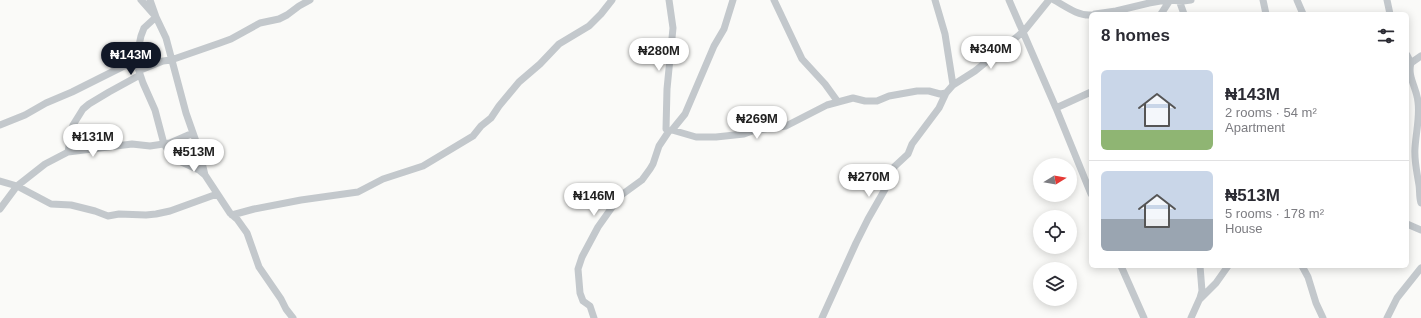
<!DOCTYPE html>
<meta charset="utf-8">
<style>
body{margin:0;font-family:Helvetica,sans-serif;background:#f2f2f3;color:#2b2b33;height:100vh;display:flex;flex-direction:column;font-size:15px;white-space:nowrap}
*{box-sizing:border-box;margin:0}
p{font-size:13px;color:#7c7c81}
.icon{flex:none;width:22px;height:22px;fill:none;stroke:currentColor;stroke-width:2;stroke-linecap:round;stroke-linejoin:round}
.map{position:relative;flex:1;overflow:hidden}
.side{position:absolute;left:1089px;top:12px;width:320px;height:256px;display:flex;flex-direction:column;background:#fff;border-radius:6px;box-shadow:0 2px 10px #0003}
.side>*{flex:none}
.needle{width:26px;rotate:79deg}
.controls{position:absolute;left:1033px;top:158px;display:grid;gap:8px}
.controls a{display:grid;place-items:center;width:44px;height:44px;border-radius:50%;background:#fff;box-shadow:0 2px 10px #0003;font-size:20px}
.price{position:absolute;translate:-50% -34px;padding:0 9px;border-radius:14px;background:#fff;color:#222;font-size:13px;line-height:26px;filter:drop-shadow(0 1px 2px #0008)}
.price::after{content:'';position:absolute;left:50%;top:24px;width:12px;height:9px;margin-left:-6px;background:inherit;clip-path:polygon(0 0,100% 0,50% 100%)}
.price.current{background:#111827;color:#fff}
ul{padding:0;list-style:none}
li{display:flex;align-items:center;gap:12px;height:100px;padding:0 12px}
li+li{border-top:1px solid #e1e1e2}
li span{display:grid;place-items:center;flex:none;width:112px;height:80px;border-radius:6px;color:#555}
li>.icon{margin-inline-start:auto}
span .icon{width:48px;height:48px;fill:#fffc;stroke-width:1}
li b{font-size:17px}
h2{display:flex;justify-content:space-between;align-items:center;height:48px;padding:0 12px;font-size:17px}
.map>svg:first-child{display:block}
.lines{fill:none;stroke-linecap:round;stroke-linejoin:round}
.minor{stroke:#c3c8cc;stroke-width:7}
</style>
<div class="map">
<svg width="1421" height="318" viewBox="0 0 1421 318">
<rect width="100%" height="100%" fill="#fafaf8"/>
<g class="lines">
<path class="minor" d="M141,0L156,17L166,38L186,113L199,150L205,175L230,213L237,219L247,233L259,267L281,299L286,309L293,318
M150,0L156,17L144,28L141,36L136,59L137,65L143,83L155,110L164,144L168,150L175,159L199,170L205,175
M774,0L802,59L825,84L838,102
M935,0L945,34L953,85
M1009,0L1056,108L1091,194
M1054,0C1065,6 1078,16 1091,15
M1179,0L1184,14
M1263,0L1266,14
M1297,0L1303,14
M1387,0L1390,14
M1095,14L1116,11L1149,3L1166,0L1183,1L1191,0
M1161,14L1170,0
M1407,55L1411,63C1407,77 1417,88 1418,102C1420,117 1416,132 1415,148C1414,161 1417,172 1419,185C1420,191 1419,197 1421,203
M1408,65L1421,56
M1056,108L1091,92
M0,125L25,115L46,103L72,92L122,67L133,63L139,68L143,69L163,61L171,60L220,43L231,39L260,23L279,19L287,15L299,6L310,0
M672,130L685,114L714,46L724,29L733,0
M669,131L672,130L696,137H716L744,134L755,130L786,126L827,105L853,98L865,101H877L889,96L917,91H929L940,94L946,93
M669,131L666,129L667,89L673,28L669,0
M68,152L73,125L83,109L89,104L109,92L140,75
M0,181L17,186L51,204L71,205L95,211L108,216L119,214L146,215L156,214L170,211L217,194
M0,209L17,186L45,164L68,152L132,144L150,146L170,143L193,133
M232,215L254,209L301,200L358,192L383,179L423,166L473,136L481,126L491,118L499,106L519,82L540,64L559,44L589,26L601,14L612,0
M1407,224L1421,230
M1121,266L1144,318
M1302,266L1308,277L1316,303L1323,318
M1200,299L1216,283L1228,266
M594,318L590,306L583,301L580,293L578,269L582,257L598,227L620,196L642,180L650,169L653,164L659,146L669,131
M822,318L856,243L868,219L892,177L894,167L908,154L912,144L939,108L946,93L953,85L975,71L1024,31L1049,0
M1191,318L1200,298L1202,291L1200,266
M1387,318L1397,298L1421,268"/>
</g>
</svg>
<div class="controls">
<a><svg class="needle" viewBox="-14 -14 28 28"><path d="M0-13l5 13h-10z" fill="#e53935"/><path d="M0 13l5-13h-10z" fill="#7c7c81"/></svg></a>
<a><svg class="icon" aria-label="locate" viewBox="0 0 24 24"><circle cx="12" cy="12" r="6"/><path d="M12 2v4M12 18v4M2 12h4M18 12h4"/></svg></a>
<a><svg class="icon" aria-label="layers" viewBox="0 0 24 24"><path d="M12 4l9 5-9 5-9-5zM3 14l9 5 9-5"/></svg></a>
</div>
<b class="price" style="left:991px;top:70px">₦340M</b>
<b class="price" style="left:659px;top:72px">₦280M</b>
<b class="price current" style="left:131px;top:76px">₦143M</b>
<b class="price" style="left:757px;top:140px">₦269M</b>
<b class="price" style="left:93px;top:158px">₦131M</b>
<b class="price" style="left:194px;top:173px">₦513M</b>
<b class="price" style="left:869px;top:198px">₦270M</b>
<b class="price" style="left:594px;top:217px">₦146M</b>
<section class="side">
<h2>8 homes<svg class="icon" aria-label="filters" viewBox="0 0 24 24"><path d="M4 7h16M4 17h16"/><circle cx="9" cy="7" r="2"/><circle cx="15" cy="17" r="2"/></svg></h2>
<ul>
<li><span style="background:linear-gradient(#c9d6e8 75%,#8fb573 0)"><svg class="icon" aria-label="home" viewBox="0 0 24 24"><path d="M3 11l9-7 9 7M6 9v11h12V9"/></svg></span><div><b>₦143M</b><p>2 rooms · 54 m²</p><p>Apartment</p></div></li>
<li><span style="background:linear-gradient(#c9d6e8 60%,#9aa5b1 0)"><svg class="icon" aria-label="home" viewBox="0 0 24 24"><path d="M3 11l9-7 9 7M6 9v11h12V9"/></svg></span><div><b>₦513M</b><p>5 rooms · 178 m²</p><p>House</p></div></li>
</ul>
</section>
</div>
